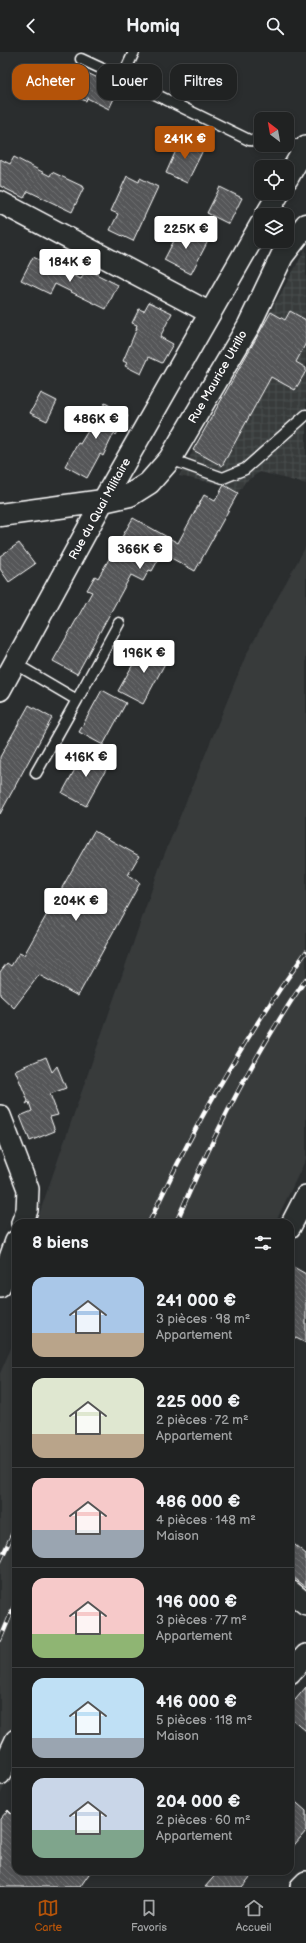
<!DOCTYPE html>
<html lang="fr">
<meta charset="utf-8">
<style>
body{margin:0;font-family:"Balsamiq Sans",sans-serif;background:#2d2f2f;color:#f1f3f6;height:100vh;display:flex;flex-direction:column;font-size:15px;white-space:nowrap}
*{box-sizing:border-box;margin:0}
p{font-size:13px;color:#a2a4a5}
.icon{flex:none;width:22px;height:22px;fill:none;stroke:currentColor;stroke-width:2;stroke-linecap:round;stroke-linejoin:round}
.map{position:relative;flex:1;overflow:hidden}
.side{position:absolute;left:12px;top:1167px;width:282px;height:656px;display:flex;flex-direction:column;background:#202222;border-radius:12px;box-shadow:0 2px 6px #0003,0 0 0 1px #3d3f40}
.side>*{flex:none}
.banner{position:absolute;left:12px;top:12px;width:282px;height:36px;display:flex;gap:8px}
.needle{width:26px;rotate:329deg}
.tools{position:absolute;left:254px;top:60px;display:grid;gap:8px}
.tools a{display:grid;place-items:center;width:40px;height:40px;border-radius:8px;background:#202222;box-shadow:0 2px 6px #0003,0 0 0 1px #3d3f40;font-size:20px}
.price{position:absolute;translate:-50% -34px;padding:0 9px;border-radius:4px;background:#fff;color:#222;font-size:13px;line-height:26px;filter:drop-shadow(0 1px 2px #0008)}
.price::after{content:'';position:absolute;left:50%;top:24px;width:12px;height:9px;margin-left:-6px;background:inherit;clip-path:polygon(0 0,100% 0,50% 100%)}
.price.current{background:#b45309;color:#fff}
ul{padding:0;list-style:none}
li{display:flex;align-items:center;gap:12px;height:100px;padding:0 20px}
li+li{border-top:1px solid #3d3f40}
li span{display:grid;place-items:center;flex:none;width:112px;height:80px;border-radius:12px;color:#555}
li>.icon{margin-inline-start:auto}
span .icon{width:48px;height:48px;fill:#fffc;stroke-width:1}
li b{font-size:17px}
h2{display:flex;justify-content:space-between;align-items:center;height:48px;padding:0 20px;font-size:17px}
.tag{padding:0 14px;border-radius:12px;background:#202222;box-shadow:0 2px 6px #0003,0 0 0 1px #3d3f40;font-size:14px;line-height:36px}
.tag.current{background:#b45309;color:#fff}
header{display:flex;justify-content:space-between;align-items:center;height:52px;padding:0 20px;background:#202222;font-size:18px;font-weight:800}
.tab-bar{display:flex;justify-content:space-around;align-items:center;height:56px;border-top:1px solid #3d3f40;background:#202222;font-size:11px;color:#a2a4a5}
.tab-bar a{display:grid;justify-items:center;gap:2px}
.tab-bar .current{color:#b45309}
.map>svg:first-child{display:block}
.built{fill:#373a3b}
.industrial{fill:url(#industrial-grid)}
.building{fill:url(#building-back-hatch);stroke:#fff}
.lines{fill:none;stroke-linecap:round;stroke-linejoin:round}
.service-casing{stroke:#fff;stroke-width:13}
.minor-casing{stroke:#fff;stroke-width:24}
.tertiary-casing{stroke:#fff;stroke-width:25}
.service{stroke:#2a2d2e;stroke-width:10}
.minor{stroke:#2a2d2e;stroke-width:21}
.tertiary{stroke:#2a2d2e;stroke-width:22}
.rail-casing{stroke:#fff;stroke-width:4.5}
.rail{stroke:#2a2d2e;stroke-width:3;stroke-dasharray:9;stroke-linecap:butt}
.labels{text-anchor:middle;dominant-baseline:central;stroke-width:4;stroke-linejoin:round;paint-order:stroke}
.street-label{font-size:12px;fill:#fff;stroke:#2a2d2e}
</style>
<header><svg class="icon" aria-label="back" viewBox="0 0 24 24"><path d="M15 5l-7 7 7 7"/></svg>Homiq<svg class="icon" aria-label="search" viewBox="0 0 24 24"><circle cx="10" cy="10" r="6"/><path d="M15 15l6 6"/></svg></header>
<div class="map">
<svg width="306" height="1835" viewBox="0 0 306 1835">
<defs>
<pattern id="industrial-grid" width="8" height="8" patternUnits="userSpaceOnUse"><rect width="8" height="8" fill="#373a3b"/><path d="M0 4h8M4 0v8" fill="none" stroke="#4b4e4f"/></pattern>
<pattern id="building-back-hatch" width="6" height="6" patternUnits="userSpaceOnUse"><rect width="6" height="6" fill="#555758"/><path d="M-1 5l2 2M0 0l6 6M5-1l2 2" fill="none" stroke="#6e7071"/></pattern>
</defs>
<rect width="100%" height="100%" fill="#2a2d2e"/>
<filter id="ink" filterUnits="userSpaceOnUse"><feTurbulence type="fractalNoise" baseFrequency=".025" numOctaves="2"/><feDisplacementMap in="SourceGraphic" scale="8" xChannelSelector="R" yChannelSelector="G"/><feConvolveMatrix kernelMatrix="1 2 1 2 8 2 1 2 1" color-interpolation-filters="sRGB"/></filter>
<g filter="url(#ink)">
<path class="built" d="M306,494V1107L275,1171H36L162,808L246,603Z
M16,1285V1710L0,1743V1321Z"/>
<path class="industrial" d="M306,196V432L260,420L245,430L238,441L224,433L179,424Z"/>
<path class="building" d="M77,16L119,36L109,57L87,46L86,49L66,41Z
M182,85L204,96L187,131L166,121Z
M14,105L50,124L52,120L84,135L72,160L28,139L24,146L0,134V107L10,112Z
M127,124L139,130L140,126L158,135L133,189L110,178L118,162L111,159Z
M220,135L242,146L229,172L207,161Z
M182,173L209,187L191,222L164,208Z
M33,205L81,227L86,217L118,233L106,257L55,232L50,242L21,228Z
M149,250L172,261L160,285L173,292L162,311L149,305L141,322L125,314L127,311L123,309L137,276H136L137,273L132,271L139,257L144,259Z
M290,259L306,268V291L296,310L306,316V319L295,338L271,325L222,414L193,398L271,260L285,268Z
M41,341L57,349L47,369L30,361Z
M105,351L128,364L116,383L114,381L103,404L100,402L87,426L65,414L78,391L80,392Z
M224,433L238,441L195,519L162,501L152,519L149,518L143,529L131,523L77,622L53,609L92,540L87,538L95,524L98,526L133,466L178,491L204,443L215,449Z
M19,491L35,512L9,530L0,517V504Z
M145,591L169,604L143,652L118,639Z
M102,638L126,651L103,693L79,680Z
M29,653L52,666L0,762V705Z
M85,699L109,712L86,754L62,741Z
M94,779L139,804L128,823L140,831L78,944L39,923L14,956L0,943V920L7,911L11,914L19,901L24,903Z
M46,1005L52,1020L57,1014L66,1036L50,1042L58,1063L50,1065L55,1079L30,1089L20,1064L32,1059L29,1050L26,1052L28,1049L15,1018Z
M290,1213L306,1222V1291L290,1283Z
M290,1489L306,1502V1535L290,1523Z
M306,1635V1679L290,1665V1654Z
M290,1745L306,1759V1779L290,1798Z
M8,1758L16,1766V1819H91L80,1835H0V1767Z
M219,1819H255L242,1835H205Z"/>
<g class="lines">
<defs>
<path id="service" d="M134,0L122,26L249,88L261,89
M81,7L122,26
M287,92L306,94
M170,407L223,426L245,417L306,363
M14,611L77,648L36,721
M77,648L119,571"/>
<path id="minor" d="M287,127L306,94
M0,150L210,261
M266,163L279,141
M0,638L103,449L261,172
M0,1064L28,1137L27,1158L22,1171
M290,1175L306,1144
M0,1234L16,1189
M290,1539L306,1552
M290,1621L306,1603
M0,1722L16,1688
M301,1835L306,1830"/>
<path id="tertiary" d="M0,463L103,449L130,443L149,431L170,407L179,392L249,273L282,204L306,173"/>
</defs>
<use href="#service" class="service-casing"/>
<use href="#minor" class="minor-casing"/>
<use href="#tertiary" class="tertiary-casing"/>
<use href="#service" class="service"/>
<use href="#minor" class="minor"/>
<use href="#tertiary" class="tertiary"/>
<defs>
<path id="rail" d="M149,1171C193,1075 244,985 306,900
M176,1171C212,1086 253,1003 306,927
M0,1509L16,1475
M0,1588L16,1550"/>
</defs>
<use href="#rail" class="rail-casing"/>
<use href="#rail" class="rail"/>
</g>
</g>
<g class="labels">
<g class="street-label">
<text transform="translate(218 325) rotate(-60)">Rue Maurice Utrillo</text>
<text transform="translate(100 457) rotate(-61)">Rue du Quai Militaire</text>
</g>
</g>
</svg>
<div class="tools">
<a><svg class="needle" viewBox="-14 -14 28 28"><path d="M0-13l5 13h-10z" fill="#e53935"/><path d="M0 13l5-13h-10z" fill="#a2a4a5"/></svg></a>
<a><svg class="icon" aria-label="locate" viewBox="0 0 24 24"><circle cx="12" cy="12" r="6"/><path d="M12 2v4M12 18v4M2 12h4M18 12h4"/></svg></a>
<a><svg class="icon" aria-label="layers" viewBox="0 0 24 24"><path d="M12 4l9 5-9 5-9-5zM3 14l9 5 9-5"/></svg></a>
</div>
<b class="price current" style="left:185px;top:108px">241K €</b>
<b class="price" style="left:186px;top:198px">225K €</b>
<b class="price" style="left:70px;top:231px">184K €</b>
<b class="price" style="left:96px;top:388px">486K €</b>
<b class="price" style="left:140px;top:518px">366K €</b>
<b class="price" style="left:144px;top:622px">196K €</b>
<b class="price" style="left:86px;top:726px">416K €</b>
<b class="price" style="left:76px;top:870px">204K €</b>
<div class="banner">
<a class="tag current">Acheter</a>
<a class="tag">Louer</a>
<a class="tag">Filtres</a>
</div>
<section class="side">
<h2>8 biens<svg class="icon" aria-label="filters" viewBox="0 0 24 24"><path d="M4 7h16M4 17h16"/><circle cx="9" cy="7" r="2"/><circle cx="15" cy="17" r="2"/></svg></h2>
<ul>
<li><span style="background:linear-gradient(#a9c7e8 70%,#b9a48a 0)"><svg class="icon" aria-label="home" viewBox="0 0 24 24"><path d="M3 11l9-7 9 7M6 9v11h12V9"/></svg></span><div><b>241 000 €</b><p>3 pièces · 98 m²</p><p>Appartement</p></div></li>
<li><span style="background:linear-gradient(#dfe7d0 70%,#b9a48a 0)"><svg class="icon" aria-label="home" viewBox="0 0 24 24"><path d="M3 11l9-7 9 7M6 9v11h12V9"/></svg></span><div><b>225 000 €</b><p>2 pièces · 72 m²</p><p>Appartement</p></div></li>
<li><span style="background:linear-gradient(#f6c9c9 65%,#9aa5b1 0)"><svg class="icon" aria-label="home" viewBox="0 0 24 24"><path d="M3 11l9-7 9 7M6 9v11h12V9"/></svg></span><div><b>486 000 €</b><p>4 pièces · 148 m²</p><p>Maison</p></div></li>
<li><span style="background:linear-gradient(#f6c9c9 70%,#8fb573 0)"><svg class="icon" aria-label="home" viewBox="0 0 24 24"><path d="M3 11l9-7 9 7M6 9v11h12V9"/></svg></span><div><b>196 000 €</b><p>3 pièces · 77 m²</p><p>Appartement</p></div></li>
<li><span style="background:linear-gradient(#bfe0f5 75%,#9aa5b1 0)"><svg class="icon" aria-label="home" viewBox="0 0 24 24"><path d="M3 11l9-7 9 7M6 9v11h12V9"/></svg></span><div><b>416 000 €</b><p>5 pièces · 118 m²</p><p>Maison</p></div></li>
<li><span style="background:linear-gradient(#c9d6e8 65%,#7fa58c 0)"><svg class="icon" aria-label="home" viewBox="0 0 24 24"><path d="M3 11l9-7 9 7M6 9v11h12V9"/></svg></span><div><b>204 000 €</b><p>2 pièces · 60 m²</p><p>Appartement</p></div></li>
</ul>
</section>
</div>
<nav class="tab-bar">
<a class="current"><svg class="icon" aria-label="map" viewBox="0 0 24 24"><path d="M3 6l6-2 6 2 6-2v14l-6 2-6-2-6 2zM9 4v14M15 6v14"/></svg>Carte</a>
<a><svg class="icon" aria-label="saved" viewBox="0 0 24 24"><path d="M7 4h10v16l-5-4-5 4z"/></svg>Favoris</a>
<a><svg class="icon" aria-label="home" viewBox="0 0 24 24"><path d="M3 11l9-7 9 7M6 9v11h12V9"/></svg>Accueil</a>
</nav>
